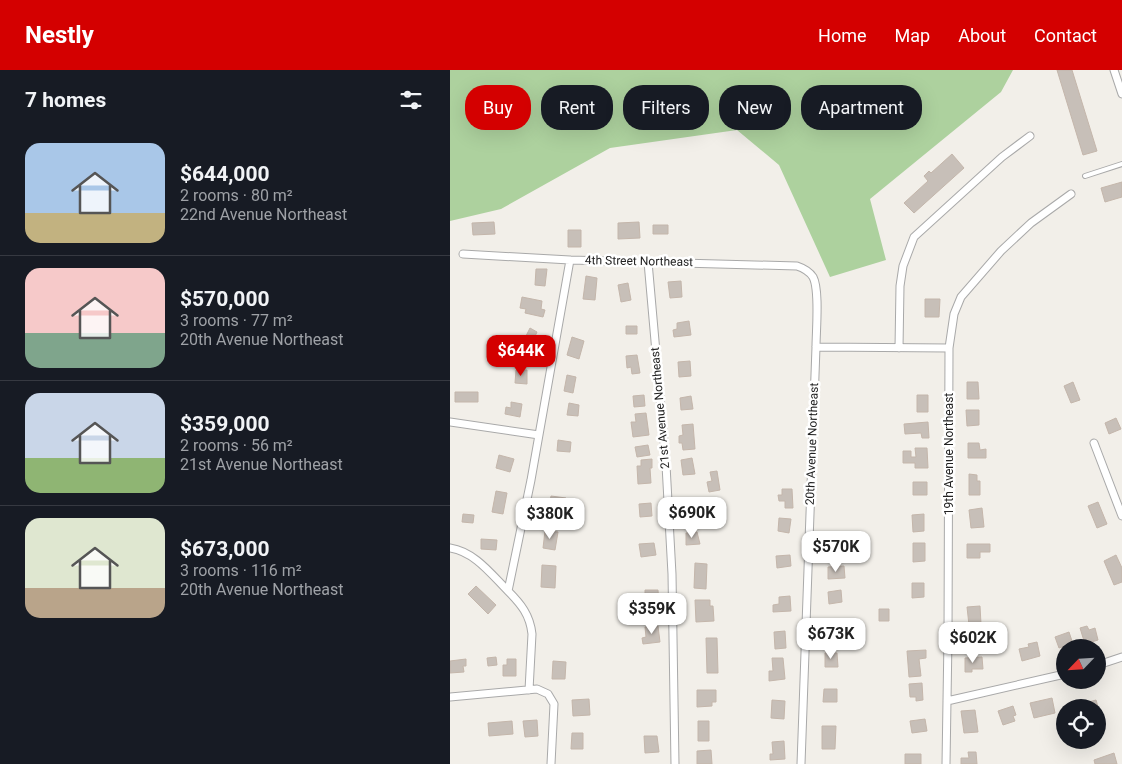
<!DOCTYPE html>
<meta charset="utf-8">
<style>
body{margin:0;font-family:Roboto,sans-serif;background:#20242c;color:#f1f3f6;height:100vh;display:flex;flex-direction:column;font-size:19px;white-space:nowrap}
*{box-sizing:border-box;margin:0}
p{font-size:16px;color:#9ea1a6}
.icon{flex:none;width:28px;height:28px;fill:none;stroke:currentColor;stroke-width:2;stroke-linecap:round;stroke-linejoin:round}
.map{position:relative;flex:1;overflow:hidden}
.side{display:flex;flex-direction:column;background:#171b24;width:450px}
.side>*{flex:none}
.guide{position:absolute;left:15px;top:15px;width:475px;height:45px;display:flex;gap:10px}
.needle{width:32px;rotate:245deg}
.controls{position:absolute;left:606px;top:569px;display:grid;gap:10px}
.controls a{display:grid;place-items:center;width:50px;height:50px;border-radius:50%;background:#171b24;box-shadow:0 5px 20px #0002;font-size:25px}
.price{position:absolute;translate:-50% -42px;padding:0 11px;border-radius:10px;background:#fff;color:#222;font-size:16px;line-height:32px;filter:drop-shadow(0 1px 2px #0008)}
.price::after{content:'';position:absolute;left:50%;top:30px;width:15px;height:11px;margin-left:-8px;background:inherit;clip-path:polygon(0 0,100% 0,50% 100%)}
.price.current{background:#d40000;color:#fff}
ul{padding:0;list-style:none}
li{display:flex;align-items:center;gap:15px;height:125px;padding:0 25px}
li+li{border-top:1px solid #363941}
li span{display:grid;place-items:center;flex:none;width:140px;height:100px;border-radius:15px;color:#555}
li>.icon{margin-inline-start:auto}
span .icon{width:60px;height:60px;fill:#fffc;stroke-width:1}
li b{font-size:21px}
h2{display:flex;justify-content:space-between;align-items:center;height:60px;padding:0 25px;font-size:21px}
.tag{padding:0 18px;border-radius:20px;background:#171b24;box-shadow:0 5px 20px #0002;font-size:18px;line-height:45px}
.tag.current{background:#d40000;color:#fff}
header{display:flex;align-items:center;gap:30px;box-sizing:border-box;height:70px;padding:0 25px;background:#d40000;color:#fff}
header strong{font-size:24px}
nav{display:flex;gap:28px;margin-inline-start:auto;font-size:18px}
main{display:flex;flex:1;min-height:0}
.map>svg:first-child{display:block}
.forest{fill:#add19e}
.building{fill:#c7bfb8;stroke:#c4b6ab}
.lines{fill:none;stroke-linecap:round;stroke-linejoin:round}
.lane-casing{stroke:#a9a9a9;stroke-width:6}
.street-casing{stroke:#a9a9a9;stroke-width:9}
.lane{stroke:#fff;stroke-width:4}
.street{stroke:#fff;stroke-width:7}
.labels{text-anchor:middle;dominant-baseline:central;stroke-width:5;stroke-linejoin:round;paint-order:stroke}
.street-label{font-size:12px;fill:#222;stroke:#fff}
</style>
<header>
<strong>Nestly</strong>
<nav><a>Home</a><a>Map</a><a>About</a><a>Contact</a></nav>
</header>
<main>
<section class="side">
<h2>7 homes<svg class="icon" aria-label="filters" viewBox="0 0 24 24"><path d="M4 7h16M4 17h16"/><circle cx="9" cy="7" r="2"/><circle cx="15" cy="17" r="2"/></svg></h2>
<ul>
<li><span style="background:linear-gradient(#a9c7e8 70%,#c2b280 0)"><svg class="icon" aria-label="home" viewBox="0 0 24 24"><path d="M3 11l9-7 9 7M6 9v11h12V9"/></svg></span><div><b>$644,000</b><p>2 rooms · 80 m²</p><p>22nd Avenue Northeast</p></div></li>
<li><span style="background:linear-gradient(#f6c9c9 65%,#7fa58c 0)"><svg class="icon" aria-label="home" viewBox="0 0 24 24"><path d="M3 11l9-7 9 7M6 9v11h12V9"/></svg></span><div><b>$570,000</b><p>3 rooms · 77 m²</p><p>20th Avenue Northeast</p></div></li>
<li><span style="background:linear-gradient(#c9d6e8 65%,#8fb573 0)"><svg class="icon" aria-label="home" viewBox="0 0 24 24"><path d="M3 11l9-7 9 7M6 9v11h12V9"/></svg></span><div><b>$359,000</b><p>2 rooms · 56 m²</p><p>21st Avenue Northeast</p></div></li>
<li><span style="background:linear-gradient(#dfe7d0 70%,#b9a48a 0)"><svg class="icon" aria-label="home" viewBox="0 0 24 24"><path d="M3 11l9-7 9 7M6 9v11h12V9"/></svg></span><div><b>$673,000</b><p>3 rooms · 116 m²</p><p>20th Avenue Northeast</p></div></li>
</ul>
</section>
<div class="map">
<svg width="672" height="694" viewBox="0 0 672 694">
<rect width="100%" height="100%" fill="#f2efe9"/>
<path class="forest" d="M0,0H563L551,22L420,129L436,190L380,207L329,95L287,60L160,78L51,139L0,151Z"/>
<path class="building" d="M607,0H622L647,81L633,85Z
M502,84L514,98L464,143L454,133L478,111L474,106L479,101L481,103Z
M672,112V127L655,132L651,118Z
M44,152L45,164L23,165L22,153Z
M189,152L190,168L168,169V153Z
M203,155H218V164H203Z
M118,160H131V177H118Z
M86,199H97L95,216L85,215Z
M136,206L147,208L145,230L133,229Z
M231,211L232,227L220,228L218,212Z
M178,213L181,230L171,232L168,215Z
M72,227L92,231L91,239L95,240L93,247L75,243L76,239L70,238Z
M475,229H490L489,247H475Z
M239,251L241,265L224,267L223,260L227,259V253Z
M176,256H187V264H176Z
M80,258L87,262L78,281L70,278Z
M122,267L134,271L129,289L117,285Z
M187,285L190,303L182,304L181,297L177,298L176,286Z
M240,291L241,306L229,307L228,292Z
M66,300H77V314L65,313Z
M117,305L126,307L123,323L114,321Z
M517,312H528L529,329H517Z
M623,312L630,330L621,333L614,316Z
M5,322H28V332H5Z
M194,325L195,336L184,337L183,326Z
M467,325H478V342H467Z
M241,326L243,339L231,340L230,328Z
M61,332L72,334L70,347L55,344L56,337L61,338Z
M119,333L129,335L128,346L117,345Z
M516,340H529V355L517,356Z
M196,343L199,365L183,367L181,352H186L185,344Z
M666,348L671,359L659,364L655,353Z
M478,352L479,368H472L471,363L455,364L454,354Z
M243,354L245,379L233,380L232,373H229V366L233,365L232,355Z
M108,370L121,372L120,382L107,381Z
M518,373H529L530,380L536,379V388H518Z
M198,375L200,385L187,387L185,377Z
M465,378H477L478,398H465V393H453V381H461V387H466Z
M49,385L64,389L60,402L46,398Z
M242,388L245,404L233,405L231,390Z
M202,389V398H200L201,413L188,414L187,396H191V390Z
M267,401L270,420L259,422L257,412L262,411L260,402Z
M519,404L527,405V411H530V425H519Z
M463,412H477V425H463Z
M332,419H342L343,438H335V431H329L328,425H332Z
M46,421L57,423L53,444L42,442Z
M101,426L116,428L114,440L99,438Z
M648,432L657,454L647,458L638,436Z
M201,433L202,446L190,447L189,434Z
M245,433L247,447L236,449L233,435Z
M532,438L534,457L521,458L519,440Z
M13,444L24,445L23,453L12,452Z
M474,444V461L463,462L462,445Z
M329,448L341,449L339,463L328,461Z
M95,461L108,462L105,480L93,478Z
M247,462L250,474L236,475V463Z
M31,469L47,470L46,480L31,479Z
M204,473L206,485L191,487L189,474Z
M463,473H475V491L463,492Z
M517,474H540V482H530V488H517Z
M394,475V487L379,488L378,476Z
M340,485L341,496L327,498L326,486Z
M666,485L672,498V512L664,515L654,491Z
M245,493L257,494L256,519L244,518Z
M92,495L106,496L105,518L91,517Z
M394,496L395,508L378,509V497Z
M462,513H474V527L462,528Z
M26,516L46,535L38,544L18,524Z
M195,520H208L209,535H195Z
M391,520L392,532L379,534L378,522Z
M340,526L341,541L323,542V535L329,534V527Z
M245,530H260V536H263L264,551L246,552Z
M530,536L531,554L519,555L517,537Z
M429,539H439V551H429Z
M388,553L390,574L381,575L380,568H377L376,554Z
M208,556L210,572L193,574L192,568L196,567L195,557Z
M637,556L639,560L645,558L648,570L635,574L630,558Z
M335,561L336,578L325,579L324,562Z
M619,562L623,574L609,578L605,567Z
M256,568H267L268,603H257Z
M587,572L590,586L572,591L569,579L579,577L578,574Z
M476,580V588L469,589L471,606L459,607L457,581Z
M375,583H387L388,597H375Z
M46,587L47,595L38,596L37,588Z
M532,587L533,599H522V602H515V588Z
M322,588H333L335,609L319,611V601H323Z
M16,589V596H13L14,602L0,603V591Z
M57,589H66V606H53V595H57Z
M103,591L116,592L115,609H102Z
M472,613L473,630L466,631V627H460L459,614Z
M374,619H387V632H373Z
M247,620H266V632H262V636L247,637Z
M602,628L605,643L584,648L580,633Z
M139,629L140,645L123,646L122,630Z
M322,630L335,631L334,649L321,648Z
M646,630L651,647L648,648V638H633L632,634Z
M563,636L566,645L563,646L565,651L553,655L548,641Z
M525,640L528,662L514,663L511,641Z
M475,649L477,661L462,663L460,651Z
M87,650L88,666L75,667L73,651Z
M62,651L63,664L39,666L38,653Z
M248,651H259V671H248Z
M372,656H386L385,679H372Z
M122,663H133V679H121Z
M194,666H207L209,682L195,683Z
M334,671L335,689L320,690V684H323L322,672Z
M261,680L262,694H247V681Z
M518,682H526L527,694H511V688H519Z
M664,683L667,694H645L644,690Z
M455,684H471V694H455Z"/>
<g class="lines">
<defs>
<path id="lane" d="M635,106L672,94"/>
<path id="street" d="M664,0L672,24
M13,184L120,190L347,196C353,198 359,201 363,207C370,220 366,261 366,277L351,694
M198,192L216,395L222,504L225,694
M366,277L499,278
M449,278L450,216L453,196L464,167L552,87L580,66
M0,352L89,365
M644,373L672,446
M0,478C25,482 41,504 58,521
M648,595L672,587
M79,620L82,564C80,545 71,534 58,521L81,410L120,190
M0,627L87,619L98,624L104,634L101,694
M497,631L615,604
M496,694L498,568L499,278L504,244L511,227L551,181L581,153L621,124"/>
</defs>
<use href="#lane" class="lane-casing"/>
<use href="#street" class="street-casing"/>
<use href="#lane" class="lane"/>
<use href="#street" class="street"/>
</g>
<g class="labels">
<g class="street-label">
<text transform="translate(189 191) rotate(1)">4th Street Northeast</text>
<text transform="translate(210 338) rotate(-95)">21st Avenue Northeast</text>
<text transform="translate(362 374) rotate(-88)">20th Avenue Northeast</text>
<text transform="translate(499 384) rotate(-90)">19th Avenue Northeast</text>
</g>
</g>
</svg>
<div class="controls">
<a><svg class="needle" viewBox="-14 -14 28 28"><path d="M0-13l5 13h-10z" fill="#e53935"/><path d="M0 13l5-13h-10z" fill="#9ea1a6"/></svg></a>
<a><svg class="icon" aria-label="locate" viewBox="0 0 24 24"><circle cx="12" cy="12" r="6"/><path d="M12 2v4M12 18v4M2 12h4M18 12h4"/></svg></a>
</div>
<b class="price current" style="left:71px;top:307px">$644K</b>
<b class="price" style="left:242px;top:469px">$690K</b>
<b class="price" style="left:100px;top:470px">$380K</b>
<b class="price" style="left:386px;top:503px">$570K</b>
<b class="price" style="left:202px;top:565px">$359K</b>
<b class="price" style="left:381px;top:590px">$673K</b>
<b class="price" style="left:523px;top:594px">$602K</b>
<div class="guide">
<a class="tag current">Buy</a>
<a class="tag">Rent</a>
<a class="tag">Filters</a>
<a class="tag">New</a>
<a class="tag">Apartment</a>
</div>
</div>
</main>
